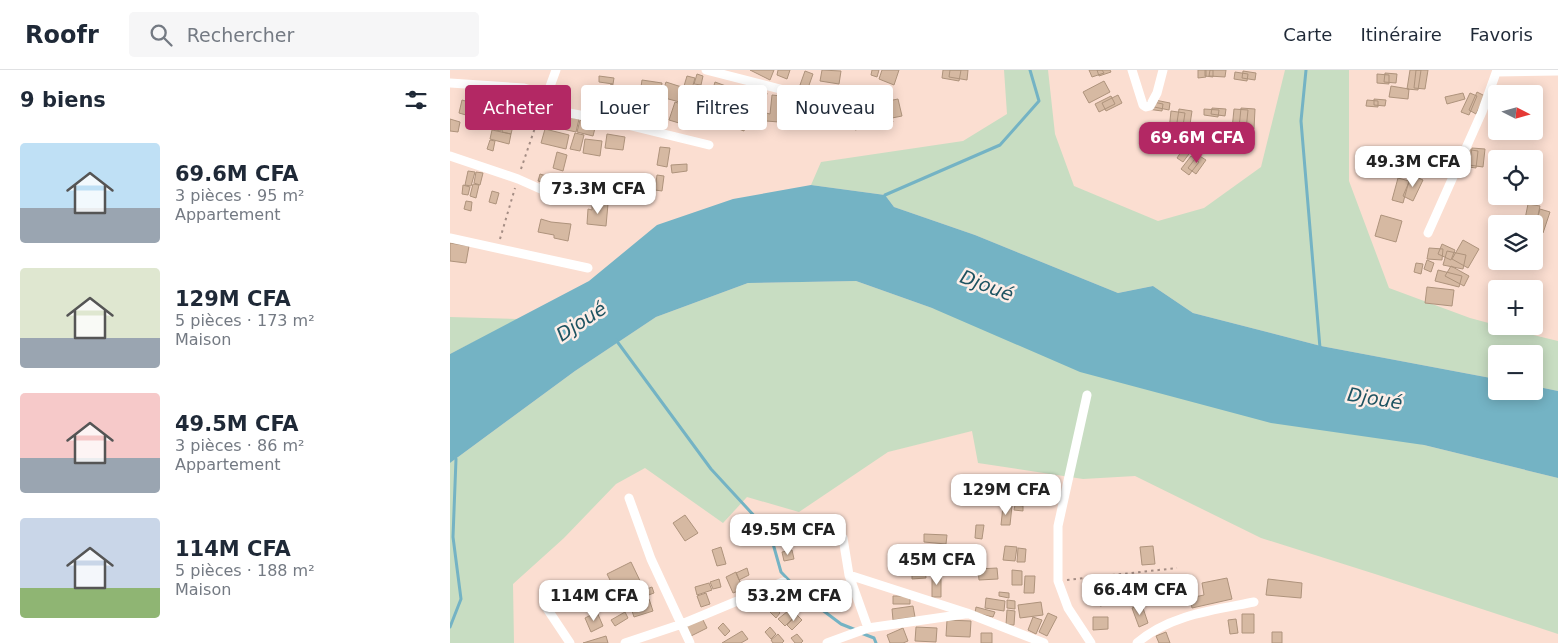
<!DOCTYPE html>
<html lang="fr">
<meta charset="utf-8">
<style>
body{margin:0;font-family:"DejaVu Sans",sans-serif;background:#f6f6f7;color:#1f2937;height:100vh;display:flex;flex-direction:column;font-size:19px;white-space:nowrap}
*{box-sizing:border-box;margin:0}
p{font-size:16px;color:#747a83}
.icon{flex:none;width:28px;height:28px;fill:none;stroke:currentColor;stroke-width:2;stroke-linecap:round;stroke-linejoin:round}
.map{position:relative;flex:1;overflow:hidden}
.details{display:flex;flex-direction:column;background:#fff;width:450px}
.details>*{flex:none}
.top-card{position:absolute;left:15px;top:15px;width:475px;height:45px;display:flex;gap:10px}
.needle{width:32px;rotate:96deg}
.controls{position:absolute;left:1038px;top:15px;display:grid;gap:10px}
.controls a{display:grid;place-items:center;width:55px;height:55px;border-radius:5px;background:#fff;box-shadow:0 2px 12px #0003;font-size:25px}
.price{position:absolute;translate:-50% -42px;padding:0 11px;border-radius:10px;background:#fff;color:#222;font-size:16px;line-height:32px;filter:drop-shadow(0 1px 2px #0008)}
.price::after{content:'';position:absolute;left:50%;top:30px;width:15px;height:11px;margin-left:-8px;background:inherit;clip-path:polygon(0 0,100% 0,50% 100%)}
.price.active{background:#b32864;color:#fff}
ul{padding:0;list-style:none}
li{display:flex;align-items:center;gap:15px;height:125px;padding:0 20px}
li span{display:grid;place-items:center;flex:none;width:140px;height:100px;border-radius:5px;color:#555}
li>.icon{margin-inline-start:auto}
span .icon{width:60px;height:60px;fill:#fffc;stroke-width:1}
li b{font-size:21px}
h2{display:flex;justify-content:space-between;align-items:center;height:60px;padding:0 20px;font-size:21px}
.tag{padding:0 18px;border-radius:5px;background:#fff;box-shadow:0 2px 12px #0003;font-size:18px;line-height:45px}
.tag.active{background:#b32864;color:#fff}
header{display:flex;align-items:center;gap:30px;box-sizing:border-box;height:70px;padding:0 25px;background:#fff;border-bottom:1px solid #e0e1e3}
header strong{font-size:24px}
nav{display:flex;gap:28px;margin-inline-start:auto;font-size:18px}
.search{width:350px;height:45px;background:#f6f6f7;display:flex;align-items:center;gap:12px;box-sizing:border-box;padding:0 18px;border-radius:5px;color:#747a83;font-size:19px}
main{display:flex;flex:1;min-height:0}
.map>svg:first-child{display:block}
.green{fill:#c8ddc2}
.water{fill:#74b3c4}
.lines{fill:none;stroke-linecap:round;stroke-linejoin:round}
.stream{stroke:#74b3c4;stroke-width:3}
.building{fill:#d6b9a2;stroke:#ae937c}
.path{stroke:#a48d84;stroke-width:2;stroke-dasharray:2.5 4;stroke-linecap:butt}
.minor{stroke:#fff;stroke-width:9}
.labels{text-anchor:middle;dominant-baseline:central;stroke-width:5;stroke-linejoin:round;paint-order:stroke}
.water-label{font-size:19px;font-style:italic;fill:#1e5361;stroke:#fdeee8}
</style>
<header>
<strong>Roofr</strong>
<div class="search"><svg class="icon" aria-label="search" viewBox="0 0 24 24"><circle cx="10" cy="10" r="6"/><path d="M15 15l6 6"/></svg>Rechercher</div>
<nav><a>Carte</a><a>Itinéraire</a><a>Favoris</a></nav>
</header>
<main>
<section class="details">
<h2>9 biens<svg class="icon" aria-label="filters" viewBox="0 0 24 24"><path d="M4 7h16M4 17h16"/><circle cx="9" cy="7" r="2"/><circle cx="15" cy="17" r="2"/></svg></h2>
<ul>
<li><span style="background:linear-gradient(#bfe0f5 65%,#9aa5b1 0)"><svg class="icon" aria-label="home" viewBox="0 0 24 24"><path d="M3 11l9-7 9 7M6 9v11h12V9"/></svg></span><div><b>69.6M CFA</b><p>3 pièces · 95 m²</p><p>Appartement</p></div></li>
<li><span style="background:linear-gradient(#dfe7d0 70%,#9aa5b1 0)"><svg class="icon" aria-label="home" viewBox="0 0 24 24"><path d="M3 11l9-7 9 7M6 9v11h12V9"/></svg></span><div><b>129M CFA</b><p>5 pièces · 173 m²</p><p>Maison</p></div></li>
<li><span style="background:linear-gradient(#f6c9c9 65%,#9aa5b1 0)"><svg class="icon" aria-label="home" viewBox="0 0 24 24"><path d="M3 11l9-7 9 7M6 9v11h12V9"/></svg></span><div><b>49.5M CFA</b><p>3 pièces · 86 m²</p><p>Appartement</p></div></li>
<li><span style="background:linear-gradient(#c9d6e8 70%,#8fb573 0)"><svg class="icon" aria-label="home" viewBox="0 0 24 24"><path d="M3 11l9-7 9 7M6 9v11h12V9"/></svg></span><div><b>114M CFA</b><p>5 pièces · 188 m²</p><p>Maison</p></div></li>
</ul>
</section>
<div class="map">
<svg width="1108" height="573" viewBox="0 0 1108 573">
<rect width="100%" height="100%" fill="#fbded1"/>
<path class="green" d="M554,0H598L605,64L624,116L708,151L754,138L811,97L835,0H899V111L939,218L1020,248L1046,255V256L1108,271V321L1084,316V284H1046V309L871,276L743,243L703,216L668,223L525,165L444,137L435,125L361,115L371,92L513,71L557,44Z
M406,211L482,238L974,375L1108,408V564L925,504L811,468L685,406L633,409L528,393L522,361L438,382L349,442L297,427L273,453L195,398L166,414L114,468L63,514L64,573H0V393L125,301L206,247L298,213Z
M0,247L69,249L0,284Z"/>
<path class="water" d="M361,115L435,125L444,137L525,165L668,223L703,216L743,243L871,276L1046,309V321H1084V316L1108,321V408L974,375L821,353L630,302L482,238L406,211L298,213L206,247L125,301L0,393V284L139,211L207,155L283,129Z"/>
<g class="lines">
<path class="stream" d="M856,0L851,51L870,278
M434,128L435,125L550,75L589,31L580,0
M166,270L261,399L320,463L331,502L355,527L391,554L406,560
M0,381L6,389L3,467L11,529L0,557
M411,563L424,568L426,573"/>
</g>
<path class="building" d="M300,0H324L320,10Z
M328,0H340L337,9L327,5Z
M372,0L391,1L389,14L370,11Z
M422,0H429L427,7L421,5Z
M432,0H449L444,15L429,9Z
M493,0H511L509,11L492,8Z
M500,0H518L517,10L499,7Z
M639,0H652L654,3L642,7Z
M647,0H660L661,2L649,6Z
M748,0H756V7L748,8Z
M755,0H763V7L755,6Z
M760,0H776L775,7L759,6Z
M960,0H971L968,20L957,19Z
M966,0H978L975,19L964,18Z
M355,1L363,4L358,18L350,15Z
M793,1L806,3L805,10L792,8Z
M785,2L798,4L797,11L784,9Z
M935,3L947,4L946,13L934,12Z
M247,4L253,6L251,15L244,14Z
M927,4L939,5V14L927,13Z
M149,6L164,8L163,14L149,12Z
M237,6L245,8L242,19L234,16Z
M192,10L212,13L210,27L190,24Z
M654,11L660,22L639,33L633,22Z
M216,12L241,20L237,34L211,27Z
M265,12L276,16L272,32L260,29Z
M161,14L175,20L165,47L151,42Z
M941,16L959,19L958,29L939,27Z
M306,20L317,23L313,40L302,37Z
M1027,22L1035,26L1026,44L1019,40Z
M1013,23L1015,29L997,34L995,27Z
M1020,23L1027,26L1019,45L1011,42Z
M322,25L331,26L329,52L303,50L304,40L320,44Z
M668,25L672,33L656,41L652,33Z
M661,26L665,34L649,42L645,34Z
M244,29L263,34L264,31L270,32L267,42L242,35Z
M448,29L452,46L442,48L438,31Z
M924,29L936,30L935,36L924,35Z
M12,30L19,32L16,45L9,43Z
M705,30L720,33L719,40L704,37Z
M917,30L928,31V37L916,36Z
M698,31L713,34L712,41L697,39Z
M225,32L234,35L229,53L219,50Z
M374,35L376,50L360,53L358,38Z
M239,36L255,41L252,53L235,49Z
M331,37L339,38L338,53L329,52Z
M762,38L776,39L775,46L761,44Z
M791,38L805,39L804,59L789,58Z
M729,39L742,41L739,61L726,59Z
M754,39L769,40L768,47L754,45Z
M784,39L798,40L796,60L782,59Z
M721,41L735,43L732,62L719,60Z
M102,42L129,49L126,62L99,56Z
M19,44L38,49L36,57L18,53Z
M279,44L297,49L294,61L276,54Z
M415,47L417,57L405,60L403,50Z
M441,47L443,52L433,55L432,49Z
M48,48L54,49L51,61L45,60Z
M0,49L10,52L8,62L0,61Z
M54,50L64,52L61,64L52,62Z
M130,50L146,54L143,66L127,62Z
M755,54L759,56L750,68L747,65Z
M697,55L705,58L703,64L695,62Z
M95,59L119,65L116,79L91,73Z
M42,60L61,64L59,74L40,69Z
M125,63L134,65L130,81L120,79Z
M157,64L175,67L173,80L155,78Z
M135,69L152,71L150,86L133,83Z
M40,70L45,71L43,81L37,79Z
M210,77L220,78L217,97L207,95Z
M1022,78L1035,79L1033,97L1019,95Z
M733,79L739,84L733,92L727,88Z
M1015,79L1028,81L1026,98L1012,96Z
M107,82L117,85L113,101L103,98Z
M971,83L984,89L976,107L963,100Z
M1052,84L1062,85V89H1052Z
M748,85L756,90L746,104L738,98Z
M954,85L974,86L973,105L953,104Z
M1045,85L1055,87V89H1046V104H1043Z
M741,86L749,92L739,105L731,99Z
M237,94V101L222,103L221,95Z
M18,101L25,102L21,116L15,115Z
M26,102L33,103L30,115L24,113Z
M90,104L103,108L102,114L88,111Z
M207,105L214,106L212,121L205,120Z
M962,105L973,110L963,131L953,126Z
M948,108L959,111L953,133L942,130Z
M23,114L29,115L26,128L20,126Z
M13,115L20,117L18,125L12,124Z
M42,121L49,123L46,134L39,132Z
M16,131L22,132L21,141L14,139Z
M142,133L158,134L156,156L137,154L138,139L142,140Z
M1078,134L1090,136L1084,164V154H1074Z
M1090,139L1100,142L1093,163L1084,160Z
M931,145L952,151L946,172L925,166Z
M91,149L101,152L121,154L118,171L104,168V165L88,162Z
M1013,170L1029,179L1018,198L1002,189Z
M0,173L19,176L16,193L0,191Z
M992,174L1005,180L1001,190L988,184Z
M979,178L993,179L992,190L977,189Z
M997,181L1016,185L1013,199L993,195Z
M977,190L984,193L981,202L974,199Z
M966,193L973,194L971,204L964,202Z
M1001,196L1019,206L1014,216L995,206Z
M988,200L1012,206L1009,217L985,211Z
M977,217L1004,220L1002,236L975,233Z
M1043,227H1046V237H1042Z
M1084,229L1090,230L1089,241H1084Z
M565,435L573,436V441L564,440Z
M553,436H562L560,455H551Z
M235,445L248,463L235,471L223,453Z
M526,455H534L532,469L525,468Z
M474,464L497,465L496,474L474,472Z
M555,476L567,477L565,491L553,490Z
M703,476L705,494L692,495L690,477Z
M271,477L276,494L267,496L262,480Z
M568,478L576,479L575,492H567Z
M342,480L344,489L334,491L332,482Z
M484,484H491V500H484Z
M181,492L193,517L169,528L157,504Z
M297,498L299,505L289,510L286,503Z
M475,498L476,508L462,509V499Z
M547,498L548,509L529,510L528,499Z
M562,500L572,501V515H562Z
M286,502L293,519L283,523L276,507Z
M482,505H491V527H482Z
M575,506H585L584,523H574Z
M777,508L782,529L742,538L740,528L754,525L752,513Z
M269,509L271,517L263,519L260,512Z
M818,509L852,513L851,528L816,525Z
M259,513L262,520L247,525L245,517Z
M671,515L674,531L650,536L647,520Z
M202,517L204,523L188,529L186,523Z
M396,522L399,531L387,535L385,525Z
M549,522L559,523V528L549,526Z
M256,523L260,534L251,537L247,526Z
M443,526H460V534H443Z
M536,528L555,531L554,541L535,538Z
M199,529L203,541L184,547L180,535Z
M557,530L565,531V539L557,538Z
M591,532L593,545L570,548L568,535Z
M339,534L348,543L335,556L328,549L338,541L335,538Z
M692,535L698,553L689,557L682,538Z
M324,536L330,543L326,548L319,541Z
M463,536L465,547L443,550L442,539Z
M526,537L545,542L543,547L525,543Z
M557,540L565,541L564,555H556Z
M147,542L153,556L141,562L135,548Z
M175,542L178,548L165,556L161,550Z
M598,543L607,547L597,566L589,562Z
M792,544H804V563H792Z
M347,545L352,550L342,560L337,555Z
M583,547L592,550L586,564L578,560Z
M643,547H658V559L643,560Z
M252,548L257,558L239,567L234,557Z
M786,549L788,563L780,564L778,550Z
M497,550L521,551L520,567L496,566Z
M273,553L280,561L275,566L268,558Z
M320,557L326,564L321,569L315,562Z
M466,557L487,558L486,572L465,571Z
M453,558L458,571L453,573H440L437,565Z
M292,561L298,569L291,573H272Z
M716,562L720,573H709L706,566Z
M822,562H832V573H822Z
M531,563H542V573H531Z
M328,564L334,571L332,573H323L321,570Z
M347,564L353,571L351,573H345L341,568Z
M156,566L158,573H133Z"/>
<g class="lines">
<path class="path" d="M71,99L91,40
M50,169L65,118
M617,510L727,498"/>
<path class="minor" d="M256,0L388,34
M682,0L693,35L696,37L700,36L707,23L713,0
M1047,2L1108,1
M0,13L74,18L87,22L103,38L114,42L161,51L259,75
M95,30L106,0
M0,86L68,109L95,121L116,125L182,119
M978,163L1032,42L1047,0
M0,168L138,198
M637,325L608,456V511L618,538L641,573
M179,428L201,489L240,573
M393,468L399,505L418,558
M399,505L517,543L594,573
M96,537L120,573
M175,573L232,554L333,512
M377,573L418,558L515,544
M687,573C719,545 764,540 804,532"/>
</g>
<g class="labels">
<g class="water-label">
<text transform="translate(537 215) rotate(21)">Djoué</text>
<text transform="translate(131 251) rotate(-33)">Djoué</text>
<text transform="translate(925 328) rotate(9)">Djoué</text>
</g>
</g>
</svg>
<div class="controls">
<a><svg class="needle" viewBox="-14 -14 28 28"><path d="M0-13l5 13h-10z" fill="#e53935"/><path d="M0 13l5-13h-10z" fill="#747a83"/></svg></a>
<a><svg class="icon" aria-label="locate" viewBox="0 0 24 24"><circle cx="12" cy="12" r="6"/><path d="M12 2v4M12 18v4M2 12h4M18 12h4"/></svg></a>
<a><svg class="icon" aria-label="layers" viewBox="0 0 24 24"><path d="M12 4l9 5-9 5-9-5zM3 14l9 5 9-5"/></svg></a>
<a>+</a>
<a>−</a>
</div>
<b class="price active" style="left:747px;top:94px">69.6M CFA</b>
<b class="price" style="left:963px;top:118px">49.3M CFA</b>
<b class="price" style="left:148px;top:145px">73.3M CFA</b>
<b class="price" style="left:556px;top:446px">129M CFA</b>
<b class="price" style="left:338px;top:486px">49.5M CFA</b>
<b class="price" style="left:487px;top:516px">45M CFA</b>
<b class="price" style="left:690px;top:546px">66.4M CFA</b>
<b class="price" style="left:144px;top:552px">114M CFA</b>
<b class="price" style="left:344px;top:552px">53.2M CFA</b>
<div class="top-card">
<a class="tag active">Acheter</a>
<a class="tag">Louer</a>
<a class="tag">Filtres</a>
<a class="tag">Nouveau</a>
</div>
</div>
</main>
